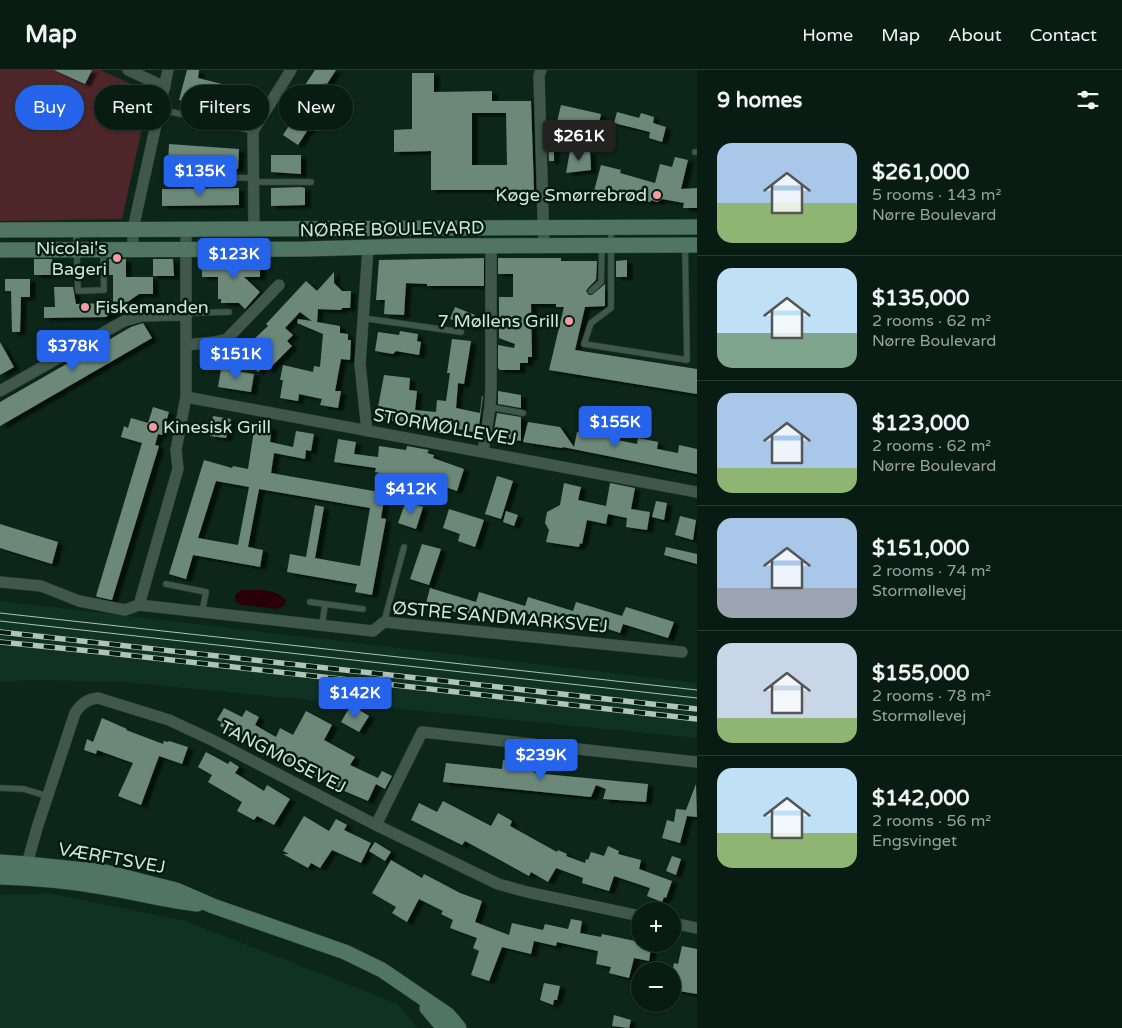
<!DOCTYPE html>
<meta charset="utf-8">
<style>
body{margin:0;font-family:"Varela Round",sans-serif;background:#172922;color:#f1f3f6;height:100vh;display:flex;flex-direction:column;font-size:19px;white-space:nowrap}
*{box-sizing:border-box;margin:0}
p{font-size:16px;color:#99a1a0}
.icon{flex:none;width:28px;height:28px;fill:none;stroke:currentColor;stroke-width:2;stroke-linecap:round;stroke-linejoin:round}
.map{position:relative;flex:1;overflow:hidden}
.drawer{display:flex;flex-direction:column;background:#091c14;width:425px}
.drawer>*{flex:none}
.banner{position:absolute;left:15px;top:15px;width:475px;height:45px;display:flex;gap:10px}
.fabs{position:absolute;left:631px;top:832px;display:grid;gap:10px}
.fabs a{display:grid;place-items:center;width:50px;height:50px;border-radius:50%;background:#091c14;box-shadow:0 1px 4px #0004,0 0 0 1px #293a34;font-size:25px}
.price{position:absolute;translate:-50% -42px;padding:0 11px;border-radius:5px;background:#2563eb;color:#fff;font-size:16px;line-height:32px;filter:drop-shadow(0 1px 2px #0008)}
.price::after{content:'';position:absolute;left:50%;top:30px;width:15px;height:11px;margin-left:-8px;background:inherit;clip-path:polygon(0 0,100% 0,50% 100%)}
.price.active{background:#222;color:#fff}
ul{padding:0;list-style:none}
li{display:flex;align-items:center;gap:15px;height:125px;padding:0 20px}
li+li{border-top:1px solid #293a34}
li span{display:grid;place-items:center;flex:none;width:140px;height:100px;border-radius:15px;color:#555}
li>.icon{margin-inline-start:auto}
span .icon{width:60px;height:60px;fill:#fffc;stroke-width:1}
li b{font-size:21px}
h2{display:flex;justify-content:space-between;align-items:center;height:60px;padding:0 20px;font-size:21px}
.chip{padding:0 18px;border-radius:22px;background:#091c14;box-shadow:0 1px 4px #0004,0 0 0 1px #293a34;font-size:18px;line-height:45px}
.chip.active{background:#2563eb;color:#fff}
header{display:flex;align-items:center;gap:30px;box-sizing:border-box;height:70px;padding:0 25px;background:#091c14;border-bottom:1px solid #293a34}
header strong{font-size:24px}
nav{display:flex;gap:28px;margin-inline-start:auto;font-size:18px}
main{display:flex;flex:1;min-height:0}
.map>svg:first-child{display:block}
.built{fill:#0f3222}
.green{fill:#4e2529}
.water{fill:#280005}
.building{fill:#6c8879;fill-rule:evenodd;filter:url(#shadow)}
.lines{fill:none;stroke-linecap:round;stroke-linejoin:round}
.lane-casing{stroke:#284135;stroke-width:7}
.street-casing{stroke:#284135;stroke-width:12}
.secondary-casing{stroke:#284135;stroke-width:16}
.lane{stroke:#40574b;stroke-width:5.5}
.street{stroke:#40574b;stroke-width:11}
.secondary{stroke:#507562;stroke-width:15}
.tram{stroke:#b2c3ba;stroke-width:1}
.rail-casing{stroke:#b2c3ba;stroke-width:5.5}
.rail{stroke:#031d11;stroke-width:4;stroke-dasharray:11;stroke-linecap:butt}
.poi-dot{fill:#f49aa1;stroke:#031d11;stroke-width:2}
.labels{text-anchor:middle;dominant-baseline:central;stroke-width:5;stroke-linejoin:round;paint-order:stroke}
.poi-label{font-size:18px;fill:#d5e5dc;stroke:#031d11;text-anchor:end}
.street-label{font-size:18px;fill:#d5e5dc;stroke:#031d11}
</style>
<header>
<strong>Map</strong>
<nav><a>Home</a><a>Map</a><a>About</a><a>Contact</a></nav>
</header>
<main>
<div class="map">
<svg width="697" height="958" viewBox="0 0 697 958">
<defs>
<filter id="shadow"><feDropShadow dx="5.5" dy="3" stdDeviation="1" flood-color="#0009"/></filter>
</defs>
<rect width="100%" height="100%" fill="#0c261a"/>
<path class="built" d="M0,531L697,613V668L124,612L32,610L0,612Z
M49,823L186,851L398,934L418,958H0V825Z"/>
<path class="green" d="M0,0H100L150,22L122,149L0,151Z"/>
<path class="water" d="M242,520C257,520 275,518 286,530L285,534L278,539L242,535L236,532L235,525Z"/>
<path class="building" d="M54,0H92L85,14Z
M187,0H199L198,8L254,22L247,49L179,30Z
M315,0H336L327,14L325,13L316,30L335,42L329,52L318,44L298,75L283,65L303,34L295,30Z
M412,3H434V22L492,21V31H531L534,120H431V81L394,82V60L412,59ZM472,43H506L507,95H472Z
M561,35L601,44L597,62L557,52Z
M617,42L639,48L641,43L654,47L653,53L666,57L662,72L649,68L650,62L614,53Z
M548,65H554V91H549Z
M169,74L239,79L238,99L168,94Z
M570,81H590L591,100L566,103Z
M271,85H301V104L271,102Z
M675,87L688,90L681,119L697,118V138H683L684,133L662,129L657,132L651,130L650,132L637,129L636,132L594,121L601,95L621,100L620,103L655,113L660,94L672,97Z
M301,117L305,118V135L271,136V118Z
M239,118V135L162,136V119Z
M484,188V216H427V214L406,213L404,245L384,244L385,230H376L379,190Z
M498,188H561V191H597L596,210L588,218L586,221L589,225H592L605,214V236L585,237L575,280L697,299V324L549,300L564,237H556V234H531L532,287H528V293H520V300H500L498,298V275L514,278L515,274L499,268V227H513V204H498Z
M34,189H52V205H34Z
M109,189H126V207H153V224H139L106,247L44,248V237H55L54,217H73L76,234L113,233V205H109Z
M153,189H173L174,206H153Z
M627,190V207H616V191Z
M202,191H260V207H244L260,222L245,239L239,233H221V229H218V207H202Z
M334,202V213L342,221H351L350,238H342L341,240L318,239L317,252L340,256V263L348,264V270H351L350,290L341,289L335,321H341L338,338L320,335L322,329L299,324L298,331L280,328L283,310H280L283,295L313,302L314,296L320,297L323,264L297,253L298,249L312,251L300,242L285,258L293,265L287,271L292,276L268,300L264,296L258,302L239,283L268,256L266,254L306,211L317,221Z
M5,209H30V227H21L20,262H12L11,221H5Z
M455,237L475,245L473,258L450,249Z
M143,253L152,268L0,356V332L131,257Z
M400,261L418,264L417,271L421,272L419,285L396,281L393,284L375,281L378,262L399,265Z
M452,269L471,271L464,314L458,313L456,338L480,343L482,326H483L478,363L442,356V361L425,359V357L376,348L384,305L410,308L409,320L417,321L415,340L436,342L437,330L446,331L450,303H447Z
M0,272L14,297L0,305Z
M221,299L254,304L251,322L218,317Z
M498,321L521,325V338L498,334Z
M153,337L169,342L162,365L158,364L155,375L159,376L112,530L98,527L96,526L142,373L121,367L124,356L128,358L131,348L148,353Z
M497,343L521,347V371L493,366Z
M213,346L231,349L226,368L210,366Z
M528,352L560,357L574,377L577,362L637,374L638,368L658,372L657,379L678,383L679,375L697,379V404L563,377L562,378L523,372Z
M255,354L272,357L270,372L293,377L296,361L314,364L311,381L306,380L305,389L274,383L271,403L385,423L381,448L386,449L372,525L355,522L357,514L287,502L290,484L306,487L315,435L324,437L315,488L360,496L370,438L259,419L248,477L263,480L260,497L193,485L186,509L169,504L204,390L232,398L233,396L248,399ZM216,411L249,417L238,475L198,468Z
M338,369L356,372L354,384L378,387L379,376L406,380L407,376L429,380L427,383L434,385L433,388L464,399L457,421L428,411L425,420L413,427L393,420L398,406L375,402L376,398L334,392Z
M497,406L513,411L501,449L485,444Z
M564,413L581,417L578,430L606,436L610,413L635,418L631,439L650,442L647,460L626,457L627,448L608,444L606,454L587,450L582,474L580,473L579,477L546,472L549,460L545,453L547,442L560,435Z
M406,431L423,437L416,459L398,453Z
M656,431L667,433L664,450L652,447Z
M449,439L484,450L475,477L458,471L460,464L443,458Z
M506,441L518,445L514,456L503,452Z
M680,446L696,450L693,470L675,465Z
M0,454L58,472L52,494L0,478Z
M422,474L441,479L429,515L410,509Z
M666,477L697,484V494L664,485Z
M430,518L476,532L479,522L525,536L528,527L573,541L576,532L622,546L626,537L674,552L668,568L623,554L620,563L575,548L572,558L525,543L522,552L477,538L474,548L426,533Z
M351,635L369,646L359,662L341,652Z
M224,638L242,647L246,640L259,647L255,655L276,667L280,658L293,665L306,641L332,655L324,670L355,687L350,695L378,708L382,701L392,706L385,719L376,714L368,731L335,717L220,656L222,652L217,650Z
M102,648L127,659L126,660L163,674L164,671L168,672L169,671L188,677L182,694L159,686L141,735L118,726L133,693L97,680L96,684L84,680L87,669L93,672Z
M206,682L228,694L230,691L239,697L235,703L264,721L267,715L290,729L274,755L257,746L254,750L237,741L242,732L208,712L212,705L198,697Z
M503,690L535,693L534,703L648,714L646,732L603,729L606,719L596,715L591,727L443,712L446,693L502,699Z
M696,714L697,747L687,746L680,773L662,768L667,750L674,752L676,739L686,740Z
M443,731L491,756L498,743L512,751L510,756L557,782L558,780L567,784L566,786L585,793L586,789L588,790L591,782L604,786L608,776L619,781L618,784L641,790L639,799L672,811L666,828L664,827L662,832L647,826L650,818L614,806L609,821L582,813L583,808L556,798L548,812L531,802L529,806L465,771L462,775L411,750L419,733L437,742Z
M304,746L329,761L336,749L347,755L344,760L371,773L361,793L332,780L320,798L311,793L308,798L283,784H289L283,781Z
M375,772L391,782L385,791L369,781Z
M672,786L681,789L676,805L666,801Z
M391,790L422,808L424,804L460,823L482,831L475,852L509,865L512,853L543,860L545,854L568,859L571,849L582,851L580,863L601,867L602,864L640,872V874H648L647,877L651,878L649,891L634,888L629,908L609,903L611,897L596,894L598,881L557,872L556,876L534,871L531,884L502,877L489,911L471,905L479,881L473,878L477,868L450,858L453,850L441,844L443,841L419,829L407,852L392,843L396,837L372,823Z
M682,876L697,879V924L673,920L675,907V904H672L674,893L678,894Z
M544,913L560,916L557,930H554L553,935L540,930Z
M614,945L631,950L629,958L612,956Z"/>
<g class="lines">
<defs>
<path id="lane" d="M159,39L253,61
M695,82H697
M204,107L252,108
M253,112H311
M611,158V238L591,253L584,274L687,290L685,175
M76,161L78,221L104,220L103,181
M591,221L601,212L602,176
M187,243L229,242
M362,248L461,262
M490,337L523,343
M166,514L206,522L202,542
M310,532L325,534
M384,552L404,477
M322,556L325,534L363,539
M0,718L24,719L47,726"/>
<path id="street" d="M128,0L165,17
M541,0L539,6L544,177
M186,159V327L176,380L178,399L139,535L373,561L384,552L682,582
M254,159L253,61L291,0
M133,179V159L168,0
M187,275L214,272L227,269L279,215
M0,321L124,251L142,246L187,245
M186,327L697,422
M367,361L360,294L368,178
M483,382L490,337L491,317V177
M0,512L41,516L79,531L125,540L139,535
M376,755L422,662L697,692
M26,802L27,794L37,758L75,643C81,634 87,629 98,628L169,650L212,670L376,755L498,814L527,822L640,846
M672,853L697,858"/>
<path id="secondary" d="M0,160L697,157
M0,180L306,179L413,176L697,175
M0,792L27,794L105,802L176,820L213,836L345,882L382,900L448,945L459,958
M0,807C34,808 69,811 103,817C134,822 165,830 197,834
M427,938L444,958"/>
</defs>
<use href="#lane" class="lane-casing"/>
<use href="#street" class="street-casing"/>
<use href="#secondary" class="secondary-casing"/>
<use href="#lane" class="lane"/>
<use href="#street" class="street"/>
<use href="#secondary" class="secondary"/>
<path class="tram" d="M0,543L697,620
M0,551L697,628"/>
<defs>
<path id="rail" d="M0,562L697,639
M0,572L100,582L697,649"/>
</defs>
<use href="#rail" class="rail-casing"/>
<use href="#rail" class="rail"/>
</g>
<g class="poi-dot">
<circle cx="657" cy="125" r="5"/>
<circle cx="117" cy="188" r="5"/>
<circle cx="85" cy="237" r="5"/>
<circle cx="569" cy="251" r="5"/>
<circle cx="153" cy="357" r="5"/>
</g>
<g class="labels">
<g class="poi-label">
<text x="647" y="125">Køge Smørrebrød</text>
<text x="107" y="178">Nicolai's<tspan x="107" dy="21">Bageri</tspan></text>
<text x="95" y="237" text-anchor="start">Fiskemanden</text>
<text x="559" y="251">7 Møllens Grill</text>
<text x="163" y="357" text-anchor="start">Kinesisk Grill</text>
</g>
<g class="street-label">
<text transform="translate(392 159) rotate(-1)">NØRRE BOULEVARD</text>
<text transform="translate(445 357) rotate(10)">STORMØLLEVEJ</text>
<text transform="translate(500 547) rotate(5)">ØSTRE SANDMARKSVEJ</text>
<text transform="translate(283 687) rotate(27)">TANGMOSEVEJ</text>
<text transform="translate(112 788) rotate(10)">VÆRFTSVEJ</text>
</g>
</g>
</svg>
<div class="fabs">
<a>+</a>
<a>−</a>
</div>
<b class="price active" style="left:579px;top:92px">$261K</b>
<b class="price" style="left:200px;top:127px">$135K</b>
<b class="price" style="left:234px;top:210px">$123K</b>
<b class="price" style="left:73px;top:302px">$378K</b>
<b class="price" style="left:236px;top:310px">$151K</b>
<b class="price" style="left:615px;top:378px">$155K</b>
<b class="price" style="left:411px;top:445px">$412K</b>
<b class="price" style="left:355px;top:649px">$142K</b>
<b class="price" style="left:541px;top:711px">$239K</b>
<div class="banner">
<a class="chip active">Buy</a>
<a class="chip">Rent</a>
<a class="chip">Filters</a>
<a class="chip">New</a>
</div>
</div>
<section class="drawer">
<h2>9 homes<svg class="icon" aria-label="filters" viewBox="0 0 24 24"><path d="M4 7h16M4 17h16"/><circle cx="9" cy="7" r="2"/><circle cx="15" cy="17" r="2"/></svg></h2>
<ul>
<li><span style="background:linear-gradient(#a9c7e8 60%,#8fb573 0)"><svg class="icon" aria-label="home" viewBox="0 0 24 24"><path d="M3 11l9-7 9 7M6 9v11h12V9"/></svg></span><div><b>$261,000</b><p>5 rooms · 143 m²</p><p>Nørre Boulevard</p></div></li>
<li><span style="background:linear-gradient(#bfe0f5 65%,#7fa58c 0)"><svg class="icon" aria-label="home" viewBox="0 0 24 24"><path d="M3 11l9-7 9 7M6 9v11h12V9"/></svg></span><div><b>$135,000</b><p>2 rooms · 62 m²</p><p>Nørre Boulevard</p></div></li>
<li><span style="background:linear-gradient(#a9c7e8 75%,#8fb573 0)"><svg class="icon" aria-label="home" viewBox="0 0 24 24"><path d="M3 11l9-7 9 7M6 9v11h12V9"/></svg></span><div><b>$123,000</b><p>2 rooms · 62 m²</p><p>Nørre Boulevard</p></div></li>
<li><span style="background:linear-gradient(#a9c7e8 70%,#9aa5b1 0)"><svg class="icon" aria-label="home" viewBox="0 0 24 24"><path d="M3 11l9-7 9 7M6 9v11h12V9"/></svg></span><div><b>$151,000</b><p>2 rooms · 74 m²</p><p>Stormøllevej</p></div></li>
<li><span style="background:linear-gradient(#c9d6e8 75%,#8fb573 0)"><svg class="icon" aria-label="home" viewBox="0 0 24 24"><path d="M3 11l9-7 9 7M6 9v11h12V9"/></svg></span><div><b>$155,000</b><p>2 rooms · 78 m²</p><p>Stormøllevej</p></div></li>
<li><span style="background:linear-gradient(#bfe0f5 65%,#8fb573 0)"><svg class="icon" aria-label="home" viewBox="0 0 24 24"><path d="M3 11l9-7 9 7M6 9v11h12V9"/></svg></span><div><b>$142,000</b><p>2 rooms · 56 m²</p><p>Engsvinget</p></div></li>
</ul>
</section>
</main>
